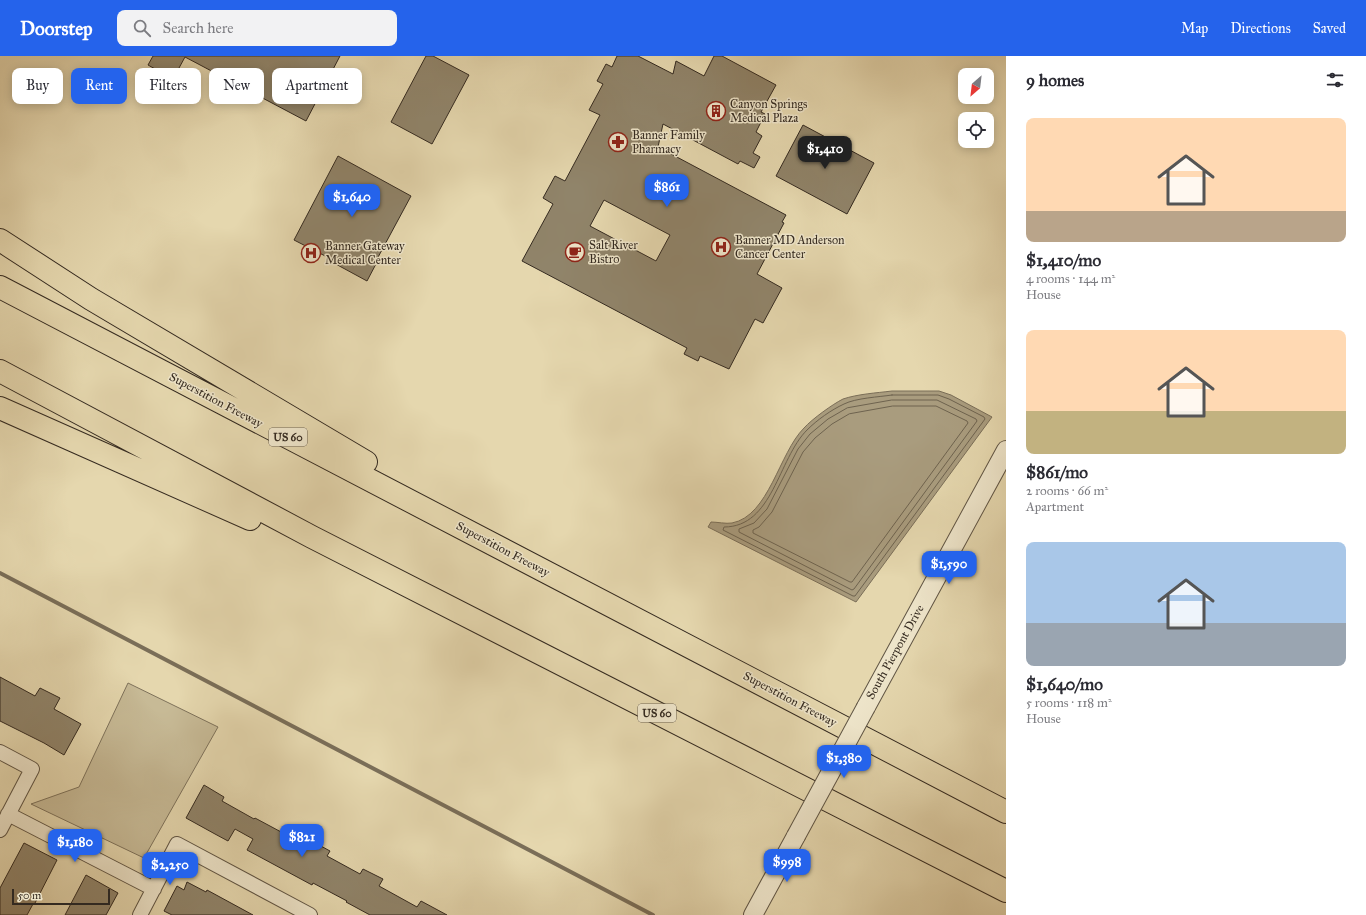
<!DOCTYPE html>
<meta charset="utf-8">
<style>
body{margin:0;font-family:"IM FELL Great Primer",serif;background:#f2f2f3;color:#2b2b33;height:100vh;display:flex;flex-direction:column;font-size:15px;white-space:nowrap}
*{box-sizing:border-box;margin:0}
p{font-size:13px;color:#7c7c81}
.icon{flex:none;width:22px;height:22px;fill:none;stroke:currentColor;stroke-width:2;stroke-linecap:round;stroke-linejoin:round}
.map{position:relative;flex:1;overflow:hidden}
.sheet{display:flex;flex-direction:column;background:#fff;width:360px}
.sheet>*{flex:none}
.guide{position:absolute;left:12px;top:12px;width:380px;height:36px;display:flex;gap:8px}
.needle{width:26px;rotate:208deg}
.buttons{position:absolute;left:958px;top:12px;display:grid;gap:8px}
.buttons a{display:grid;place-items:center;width:36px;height:36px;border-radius:8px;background:#fff;box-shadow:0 2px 10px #0003;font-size:20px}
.scale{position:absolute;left:12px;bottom:10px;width:98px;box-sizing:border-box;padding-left:4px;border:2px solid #342a20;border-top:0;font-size:11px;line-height:14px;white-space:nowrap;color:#342a20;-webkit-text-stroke:3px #eee5ca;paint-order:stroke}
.price{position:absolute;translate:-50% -34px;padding:0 9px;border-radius:8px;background:#2563eb;color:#fff;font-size:13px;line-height:26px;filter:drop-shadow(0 1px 2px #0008)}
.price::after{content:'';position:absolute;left:50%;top:24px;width:12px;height:9px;margin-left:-6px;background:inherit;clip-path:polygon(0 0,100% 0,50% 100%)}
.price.current{background:#222;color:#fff}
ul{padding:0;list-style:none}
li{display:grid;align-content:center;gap:8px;height:212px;padding:0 20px}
li span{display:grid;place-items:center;height:124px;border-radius:8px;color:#555}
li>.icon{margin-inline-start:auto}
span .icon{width:72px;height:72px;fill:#fffc;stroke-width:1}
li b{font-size:17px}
h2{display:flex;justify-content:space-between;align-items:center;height:48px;padding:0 20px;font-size:17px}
.chip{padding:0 14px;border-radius:8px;background:#fff;box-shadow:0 2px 10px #0003;font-size:14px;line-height:36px}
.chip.current{background:#2563eb;color:#fff}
header{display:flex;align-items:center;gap:24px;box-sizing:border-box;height:56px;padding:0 20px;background:#2563eb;color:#fff}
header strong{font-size:19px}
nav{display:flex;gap:22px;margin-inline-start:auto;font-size:14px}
.search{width:280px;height:36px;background:#f2f2f3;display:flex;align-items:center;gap:10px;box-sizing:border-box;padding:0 14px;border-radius:8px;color:#7c7c81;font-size:15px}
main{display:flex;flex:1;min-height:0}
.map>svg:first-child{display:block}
.green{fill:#c7ba96;stroke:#7e725b}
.water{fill:#a99c7e;stroke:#7a6e58}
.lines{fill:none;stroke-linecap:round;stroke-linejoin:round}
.shore{stroke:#6e634f;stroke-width:1}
.stream{stroke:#7a6e58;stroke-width:4}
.building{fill:#90846a;stroke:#342a20;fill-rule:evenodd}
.minor-casing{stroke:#605544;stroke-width:16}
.tertiary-casing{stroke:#605544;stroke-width:20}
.motorway-casing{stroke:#342a20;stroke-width:24}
.minor{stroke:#eee5ca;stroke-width:14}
.tertiary{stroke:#eee5ca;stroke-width:18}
.motorway{stroke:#e5d7ae;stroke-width:22}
.tertiary-bridge-casing{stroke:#605544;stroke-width:20;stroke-linecap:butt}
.tertiary-bridge{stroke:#eee5ca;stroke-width:18}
.labels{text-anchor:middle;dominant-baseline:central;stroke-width:3;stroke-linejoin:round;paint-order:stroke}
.shield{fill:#eee5ca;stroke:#6c6253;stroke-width:1}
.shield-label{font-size:11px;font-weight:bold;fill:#342a20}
.poi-label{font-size:12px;fill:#342a20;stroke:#eee5ca;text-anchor:start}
.street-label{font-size:12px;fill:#342a20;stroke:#eee5ca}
</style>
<header>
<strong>Doorstep</strong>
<div class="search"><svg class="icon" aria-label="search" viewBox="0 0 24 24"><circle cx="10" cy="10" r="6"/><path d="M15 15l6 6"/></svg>Search here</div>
<nav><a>Map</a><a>Directions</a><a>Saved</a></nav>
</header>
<main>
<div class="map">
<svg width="1006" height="859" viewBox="0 0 1006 859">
<rect width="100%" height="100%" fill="#e5d7ae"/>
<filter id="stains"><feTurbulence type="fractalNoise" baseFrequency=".005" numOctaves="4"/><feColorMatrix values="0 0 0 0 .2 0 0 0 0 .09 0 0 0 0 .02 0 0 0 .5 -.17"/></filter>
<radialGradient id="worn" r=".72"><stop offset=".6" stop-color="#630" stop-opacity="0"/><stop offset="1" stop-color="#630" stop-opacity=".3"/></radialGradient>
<path class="green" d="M128,627L218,671L144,802L31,748L79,731Z"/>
<path class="water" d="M892,335H939L951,339L992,361L856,546L708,471L711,466C717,466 726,468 732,467C769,460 779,397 804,372C812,363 833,348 843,343C858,338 876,337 892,335Z"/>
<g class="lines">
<path class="shore" d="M892,339H938L949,343L984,361L985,363L855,540H853L723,474L724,471C773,471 778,403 807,374C817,364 831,354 844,348C856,342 879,341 892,339Z
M892,344H937L976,363L977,365L854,533L852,534L739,476V473L754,467L767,453L798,393L810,378L828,363L847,352Z
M893,350H936L967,365L968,367L852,526H850L753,477V474L759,471L772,456L803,396L815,382L832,368L849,358Z"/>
<path class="stream" d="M0,517L653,859"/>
</g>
<path class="building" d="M153,0H340L306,65L185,1L173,23L148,9Z
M426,0H433L469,19L432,88L391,66Z
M617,0H638L673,18L676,5L704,20L714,0H722L776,29L761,56L765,58L756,76L762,80L753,97L760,101L754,112L740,105L738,108L663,68L658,91L786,159L782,166L784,167L757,218L782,232L763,267L755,263L729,313L700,300L698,305L684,298L687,292L522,205L553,148L543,142L555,120L565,125L600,59L589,54L603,28L597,25L606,8L612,11ZM604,144L670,179L656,205L590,170Z
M803,69L874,107L847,158L776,120Z
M338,100L411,140L376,205L377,206L367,225L332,206L333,204L294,184Z
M0,621L35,640L40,632L60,642L54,653L81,668L64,699L44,687L0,665Z
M204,729L224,741L222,745L254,763L255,762L283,777L286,771L330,795L327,800L360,818L363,813L383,823L379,830L417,851L421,845L447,859H370L346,846L347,845L313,827L312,829L247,794L253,783L235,773L228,785L215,778L186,762Z
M24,787L57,804L34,849L33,848L27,859H0V832Z
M86,819L118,837L106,859H65Z
M187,826L206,836L207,834L253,859H172L164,855L177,830L184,834Z"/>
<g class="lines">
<defs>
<path id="minor" d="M0,696L32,713L0,774
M8,758L154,833
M140,859L177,788L310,859"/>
<path id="tertiary" d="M866,651L1006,394
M753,859L796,780"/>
<path id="motorway" d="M0,184L91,243L366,406
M0,231L1006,756
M0,315L312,481L1006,835
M0,352L250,463"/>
</defs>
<use href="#minor" class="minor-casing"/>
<use href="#tertiary" class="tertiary-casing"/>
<use href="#motorway" class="motorway-casing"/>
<use href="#minor" class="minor"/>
<use href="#tertiary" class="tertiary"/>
<use href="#motorway" class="motorway"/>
<defs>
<path id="tertiary-bridge" d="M796,780L866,651"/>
</defs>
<use href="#tertiary-bridge" class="tertiary-bridge-casing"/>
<use href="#tertiary-bridge" class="tertiary-bridge"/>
</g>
<defs>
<symbol id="building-ring" viewBox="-11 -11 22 22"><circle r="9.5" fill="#eee5ca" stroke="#8f2418" stroke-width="1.5"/><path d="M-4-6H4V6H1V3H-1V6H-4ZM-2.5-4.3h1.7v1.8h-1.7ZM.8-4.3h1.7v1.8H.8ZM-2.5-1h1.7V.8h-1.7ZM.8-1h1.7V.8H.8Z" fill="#8f2418"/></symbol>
<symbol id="pharmacy-ring" viewBox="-11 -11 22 22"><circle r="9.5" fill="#eee5ca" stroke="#8f2418" stroke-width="1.5"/><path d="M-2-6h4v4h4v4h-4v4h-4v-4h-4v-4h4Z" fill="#8f2418"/></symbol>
<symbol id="hospital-ring" viewBox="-11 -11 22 22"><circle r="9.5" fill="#eee5ca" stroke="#8f2418" stroke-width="1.5"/><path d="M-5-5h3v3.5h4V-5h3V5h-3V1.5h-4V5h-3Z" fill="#8f2418"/></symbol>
<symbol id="cafe-ring" viewBox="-11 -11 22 22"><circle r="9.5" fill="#eee5ca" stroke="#8f2418" stroke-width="1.5"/><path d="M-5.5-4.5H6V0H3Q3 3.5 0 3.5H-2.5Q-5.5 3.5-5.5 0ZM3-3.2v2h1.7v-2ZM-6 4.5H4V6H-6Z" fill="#8f2418"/></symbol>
</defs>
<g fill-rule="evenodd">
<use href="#building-ring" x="705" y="44" width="22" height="22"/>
<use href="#pharmacy-ring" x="607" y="75" width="22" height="22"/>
<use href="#hospital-ring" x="710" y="180" width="22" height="22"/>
<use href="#cafe-ring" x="564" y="185" width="22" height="22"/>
<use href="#hospital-ring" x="300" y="186" width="22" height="22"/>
</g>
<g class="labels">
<g class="shield">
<rect x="269" y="372" width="38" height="18" rx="3"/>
<rect x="638" y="648" width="38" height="18" rx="3"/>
</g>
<g class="shield-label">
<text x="288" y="381">US 60</text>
<text x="657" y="657">US 60</text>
</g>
<g class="poi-label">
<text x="730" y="48">Canyon Springs<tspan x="730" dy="14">Medical Plaza</tspan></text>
<text x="632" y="79">Banner Family<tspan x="632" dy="14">Pharmacy</tspan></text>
<text x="735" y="184">Banner MD Anderson<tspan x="735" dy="14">Cancer Center</tspan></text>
<text x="589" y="189">Salt River<tspan x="589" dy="14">Bistro</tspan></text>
<text x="325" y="190">Banner Gateway<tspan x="325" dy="14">Medical Center</tspan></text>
</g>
<g class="street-label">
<text transform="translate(216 344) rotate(28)">Superstition Freeway</text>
<text transform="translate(503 493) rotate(28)">Superstition Freeway</text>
<text transform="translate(895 596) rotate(-61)">South Pierpont Drive</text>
<text transform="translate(790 643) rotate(28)">Superstition Freeway</text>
</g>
</g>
<rect width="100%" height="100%" filter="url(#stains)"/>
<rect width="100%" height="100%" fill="url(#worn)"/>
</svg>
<div class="buttons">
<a><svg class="needle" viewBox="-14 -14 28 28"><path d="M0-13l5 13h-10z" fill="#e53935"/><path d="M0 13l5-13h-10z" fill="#7c7c81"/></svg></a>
<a><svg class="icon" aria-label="locate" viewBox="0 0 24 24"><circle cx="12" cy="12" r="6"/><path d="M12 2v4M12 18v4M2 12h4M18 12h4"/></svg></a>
</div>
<div class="scale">50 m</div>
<b class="price current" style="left:825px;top:114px">$1,410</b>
<b class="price" style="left:667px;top:152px">$861</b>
<b class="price" style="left:352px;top:162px">$1,640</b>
<b class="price" style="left:949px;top:529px">$1,590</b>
<b class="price" style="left:844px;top:723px">$1,380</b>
<b class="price" style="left:302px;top:802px">$821</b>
<b class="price" style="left:75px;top:807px">$1,180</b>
<b class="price" style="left:787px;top:827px">$998</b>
<b class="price" style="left:170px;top:830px">$2,250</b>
<div class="guide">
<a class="chip">Buy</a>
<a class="chip current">Rent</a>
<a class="chip">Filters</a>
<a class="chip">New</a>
<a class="chip">Apartment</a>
</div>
</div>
<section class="sheet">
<h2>9 homes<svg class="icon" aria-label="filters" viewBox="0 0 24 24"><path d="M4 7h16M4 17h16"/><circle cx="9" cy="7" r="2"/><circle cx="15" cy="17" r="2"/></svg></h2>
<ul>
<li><span style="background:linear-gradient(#ffd9b3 75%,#b9a48a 0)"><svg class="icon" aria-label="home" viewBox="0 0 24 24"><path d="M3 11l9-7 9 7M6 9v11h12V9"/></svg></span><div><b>$1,410/mo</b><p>4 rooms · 144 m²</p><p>House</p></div></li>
<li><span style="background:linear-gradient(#ffd9b3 65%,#c2b280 0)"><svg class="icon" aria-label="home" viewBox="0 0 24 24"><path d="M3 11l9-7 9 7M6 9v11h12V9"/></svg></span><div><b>$861/mo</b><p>2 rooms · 66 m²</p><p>Apartment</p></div></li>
<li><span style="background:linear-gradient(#a9c7e8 65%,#9aa5b1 0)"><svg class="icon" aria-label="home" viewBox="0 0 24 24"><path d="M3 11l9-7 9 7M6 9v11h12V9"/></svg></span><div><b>$1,640/mo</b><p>5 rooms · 118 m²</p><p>House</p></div></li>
</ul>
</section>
</main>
